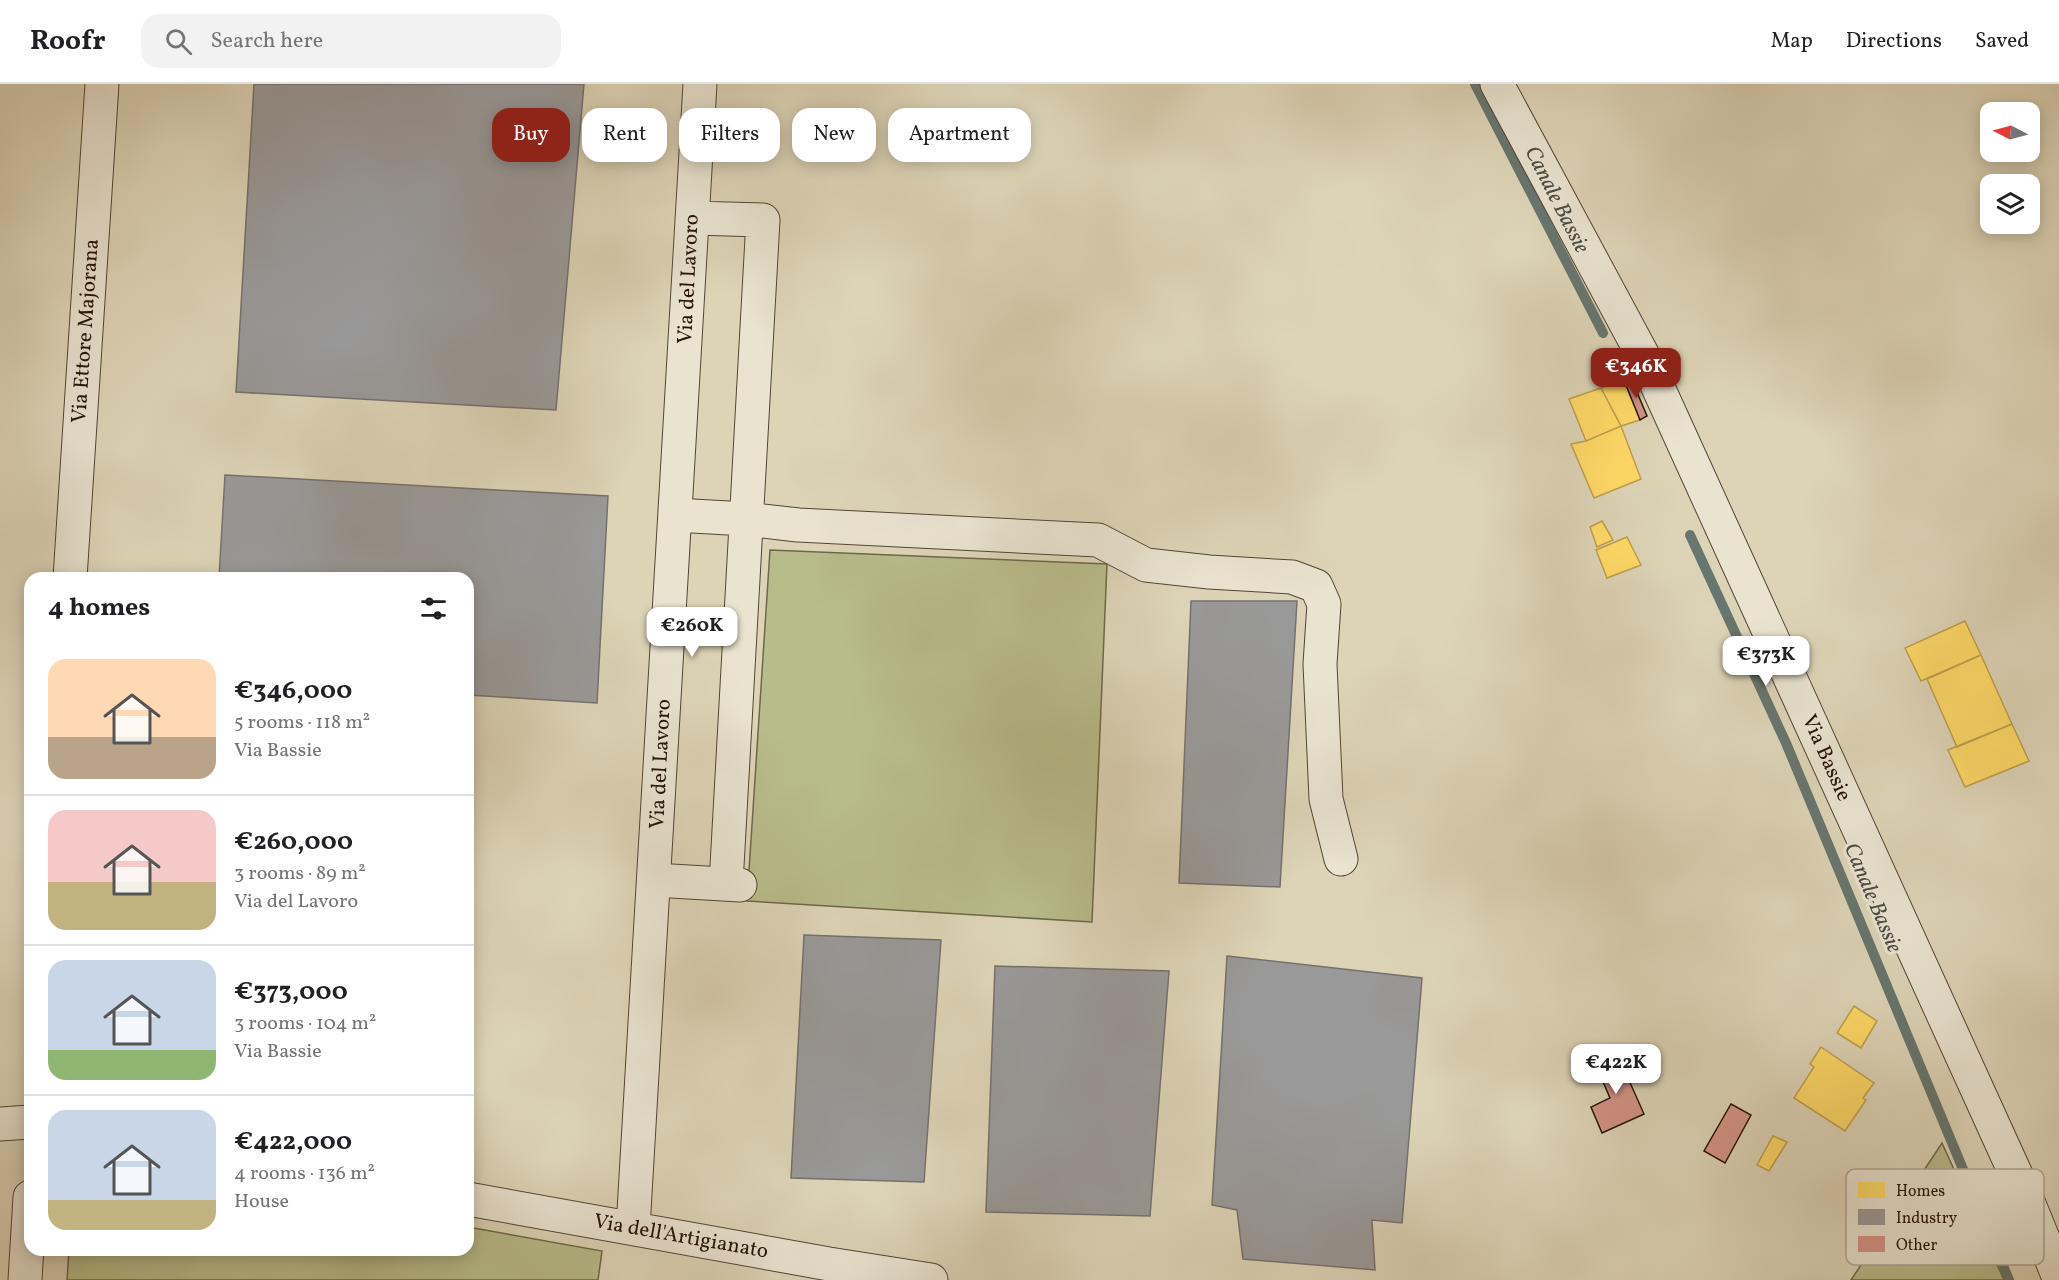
<!DOCTYPE html>
<meta charset="utf-8">
<style>
body{margin:0;font-family:Vollkorn,serif;background:#f2f2f2;color:#202124;height:100vh;display:flex;flex-direction:column;font-size:22px;white-space:nowrap}
*{box-sizing:border-box;margin:0}
p{font-size:20px;color:#757577}
.icon{flex:none;width:33px;height:33px;fill:none;stroke:currentColor;stroke-width:2;stroke-linecap:round;stroke-linejoin:round}
.map{position:relative;flex:1;overflow:hidden}
.drawer{position:absolute;left:24px;top:488px;width:450px;height:684px;display:flex;flex-direction:column;background:#fff;border-radius:18px;box-shadow:0 3px 15px #0003}
.drawer>*{flex:none}
.guide{position:absolute;left:492px;top:24px;width:570px;height:54px;display:flex;gap:12px}
.needle{width:39px;rotate:276deg}
.fabs{position:absolute;left:1980px;top:18px;display:grid;gap:12px}
.fabs a{display:grid;place-items:center;width:60px;height:60px;border-radius:12px;background:#fff;box-shadow:0 3px 15px #0003;font-size:30px}
.price{position:absolute;translate:-50% -51px;padding:0 14px;border-radius:12px;background:#fff;color:#222;font-size:20px;line-height:39px;filter:drop-shadow(0 2px 3px #0008)}
.price::after{content:'';position:absolute;left:50%;top:36px;width:18px;height:14px;margin-left:-9px;background:inherit;clip-path:polygon(0 0,100% 0,50% 100%)}
.price.selected{background:#8f2418;color:#fff}
ul{padding:0;list-style:none}
li{display:flex;align-items:center;gap:18px;height:150px;padding:0 24px}
li+li{border-top:2px solid #e0e0e0}
li span{display:grid;place-items:center;flex:none;width:168px;height:120px;border-radius:18px;color:#555}
li>.icon{margin-inline-start:auto}
span .icon{width:72px;height:72px;fill:#fffc;stroke-width:1}
li b{font-size:26px}
h2{display:flex;justify-content:space-between;align-items:center;height:72px;padding:0 24px;font-size:26px}
.pill{padding:0 21px;border-radius:18px;background:#fff;box-shadow:0 3px 15px #0003;font-size:21px;line-height:54px}
.pill.selected{background:#8f2418;color:#fff}
header{display:flex;align-items:center;gap:36px;box-sizing:border-box;height:84px;padding:0 30px;background:#fff;border-bottom:2px solid #e0e0e0}
header strong{font-size:28px}
nav{display:flex;gap:33px;margin-inline-start:auto;font-size:21px}
.search{width:420px;height:54px;background:#f2f2f2;display:flex;align-items:center;gap:15px;box-sizing:border-box;padding:0 21px;border-radius:18px;color:#757577;font-size:22px}
.map>svg:first-child{display:block}
.green{fill:#b8bb8a;stroke:#6e6849;stroke-width:1.5}
.homes{fill:#ffd966;stroke:#be9e4a;stroke-width:1.5}
.industry{fill:#999;stroke:#76716e;stroke-width:1.5}
.lines{fill:none;stroke-linecap:round;stroke-linejoin:round}
.stream{stroke:#67766f;stroke-width:10}
.building{fill:#d49487;stroke:#251508;stroke-width:1.5}
.minor-casing{stroke:#534534;stroke-width:35}
.minor{stroke:#e9e3d0;stroke-width:33}
.labels{text-anchor:middle;dominant-baseline:central;stroke-width:6;stroke-linejoin:round;paint-order:stroke}
.street-label{font-size:21px;fill:#251508;stroke:#e9e3d0}
.water-label{font-size:22px;font-style:italic;fill:#4c4e44;stroke:#e9e3d0}
.key{fill:#e9e3d0;stroke:#aea594;stroke-width:1.5}
.key-label{font-size:16px;fill:#251508}
</style>
<header>
<strong>Roofr</strong>
<div class="search"><svg class="icon" aria-label="search" viewBox="0 0 24 24"><circle cx="10" cy="10" r="6"/><path d="M15 15l6 6"/></svg>Search here</div>
<nav><a>Map</a><a>Directions</a><a>Saved</a></nav>
</header>
<div class="map">
<svg width="2059" height="1196" viewBox="0 0 2059 1196">
<rect width="100%" height="100%" fill="#ddd4b7"/>
<filter id="stains"><feTurbulence type="fractalNoise" baseFrequency=".00333" numOctaves="4"/><feColorMatrix values="0 0 0 0 .2 0 0 0 0 .09 0 0 0 0 .02 0 0 0 .5 -.17"/></filter>
<radialGradient id="worn" r=".72"><stop offset=".6" stop-color="#630" stop-opacity="0"/><stop offset="1" stop-color="#630" stop-opacity=".3"/></radialGradient>
<path class="green" d="M770,466L1107,480L1092,838L747,817Z
M1942,1059L2004,1196H1851Z
M468,1143L602,1167L598,1196H67L69,1166H269L273,1167L277,1166H468Z"/>
<path class="homes" d="M1624,296L1640,336L1621,342L1601,304Z
M1601,304L1621,342L1586,357L1569,315Z
M1621,342L1641,395L1594,414L1571,360L1586,357Z
M1602,437L1613,456L1597,463L1590,443Z
M1627,453L1641,481L1607,494L1596,466Z
M1965,537L1981,571L1921,597L1905,564Z
M1981,571L2012,640L1957,663L1927,595Z
M2012,640L2029,677L1965,703L1948,666Z
M1854,922L1877,937L1861,964L1837,949Z
M1821,963L1874,999L1863,1014L1866,1016L1845,1047L1794,1014L1814,983L1810,980Z
M1773,1052L1787,1058L1769,1087L1757,1081Z"/>
<path class="industry" d="M254,0H584L556,326L236,308Z
M225,391L608,412L597,619L468,611V494H219Z
M1191,517H1297L1280,803L1179,799Z
M804,851L941,856L924,1098L791,1094Z
M1227,872L1422,894L1402,1139L1372,1136L1375,1186L1243,1175L1237,1126L1212,1121Z
M995,882L1169,887L1150,1132L986,1128Z"/>
<g class="lines">
<path class="stream" d="M1475,0L1603,249
M1690,451L1786,659L2009,1196"/>
</g>
<path class="building" d="M1631,294L1647,332L1640,336L1624,296Z
M1616,967L1644,1030L1602,1049L1591,1023L1610,1014L1594,977Z
M1731,1020L1751,1031L1725,1079L1704,1067Z"/>
<g class="lines">
<defs>
<path id="minor" d="M1497,0L1647,279L2027,1115L2059,1194
M692,134L763,136L726,800
M675,431L746,435L798,441L1098,456L1146,481L1209,488L1292,493L1316,502L1324,520L1320,580L1326,715L1341,775
M70,494L102,0
M654,796L740,801
M0,1040L30,1038
M468,1115L829,1180L931,1196
M633,1144L700,0
M25,1196L30,1113"/>
</defs>
<use href="#minor" class="minor-casing"/>
<use href="#minor" class="minor"/>
</g>
<g class="labels">
<g class="street-label">
<text transform="translate(689 195) rotate(-87)">Via del Lavoro</text>
<text transform="translate(86 247) rotate(-86)">Via Ettore Majorana</text>
<text transform="translate(1826 674) rotate(66)">Via Bassie</text>
<text transform="translate(661 680) rotate(-87)">Via del Lavoro</text>
<text transform="translate(681 1153) rotate(10)">Via dell'Artigianato</text>
</g>
<g class="water-label">
<text transform="translate(1556 116) rotate(63)">Canale Bassie</text>
<text transform="translate(1872 814) rotate(67)">Canale Bassie</text>
</g>
</g>
<rect x="1846" y="1085" width="198" height="96" rx="9" class="key"/>
<rect x="1858" y="1098" width="27" height="16" fill="#ffd966"/>
<rect x="1858" y="1125" width="27" height="16" fill="#999"/>
<rect x="1858" y="1152" width="27" height="16" fill="#d49487"/>
<g class="key-label">
<text x="1896" y="1112">Homes</text>
<text x="1896" y="1139">Industry</text>
<text x="1896" y="1166">Other</text>
</g>
<rect width="100%" height="100%" filter="url(#stains)"/>
<rect width="100%" height="100%" fill="url(#worn)"/>
</svg>
<div class="fabs">
<a><svg class="needle" viewBox="-14 -14 28 28"><path d="M0-13l5 13h-10z" fill="#e53935"/><path d="M0 13l5-13h-10z" fill="#757577"/></svg></a>
<a><svg class="icon" aria-label="layers" viewBox="0 0 24 24"><path d="M12 4l9 5-9 5-9-5zM3 14l9 5 9-5"/></svg></a>
</div>
<b class="price selected" style="left:1636px;top:315px">€346K</b>
<b class="price" style="left:692px;top:574px">€260K</b>
<b class="price" style="left:1766px;top:603px">€373K</b>
<b class="price" style="left:1616px;top:1011px">€422K</b>
<div class="guide">
<a class="pill selected">Buy</a>
<a class="pill">Rent</a>
<a class="pill">Filters</a>
<a class="pill">New</a>
<a class="pill">Apartment</a>
</div>
<section class="drawer">
<h2>4 homes<svg class="icon" aria-label="filters" viewBox="0 0 24 24"><path d="M4 7h16M4 17h16"/><circle cx="9" cy="7" r="2"/><circle cx="15" cy="17" r="2"/></svg></h2>
<ul>
<li><span style="background:linear-gradient(#ffd9b3 65%,#b9a48a 0)"><svg class="icon" aria-label="home" viewBox="0 0 24 24"><path d="M3 11l9-7 9 7M6 9v11h12V9"/></svg></span><div><b>€346,000</b><p>5 rooms · 118 m²</p><p>Via Bassie</p></div></li>
<li><span style="background:linear-gradient(#f6c9c9 60%,#c2b280 0)"><svg class="icon" aria-label="home" viewBox="0 0 24 24"><path d="M3 11l9-7 9 7M6 9v11h12V9"/></svg></span><div><b>€260,000</b><p>3 rooms · 89 m²</p><p>Via del Lavoro</p></div></li>
<li><span style="background:linear-gradient(#c9d6e8 75%,#8fb573 0)"><svg class="icon" aria-label="home" viewBox="0 0 24 24"><path d="M3 11l9-7 9 7M6 9v11h12V9"/></svg></span><div><b>€373,000</b><p>3 rooms · 104 m²</p><p>Via Bassie</p></div></li>
<li><span style="background:linear-gradient(#c9d6e8 75%,#c2b280 0)"><svg class="icon" aria-label="home" viewBox="0 0 24 24"><path d="M3 11l9-7 9 7M6 9v11h12V9"/></svg></span><div><b>€422,000</b><p>4 rooms · 136 m²</p><p>House</p></div></li>
</ul>
</section>
</div>
